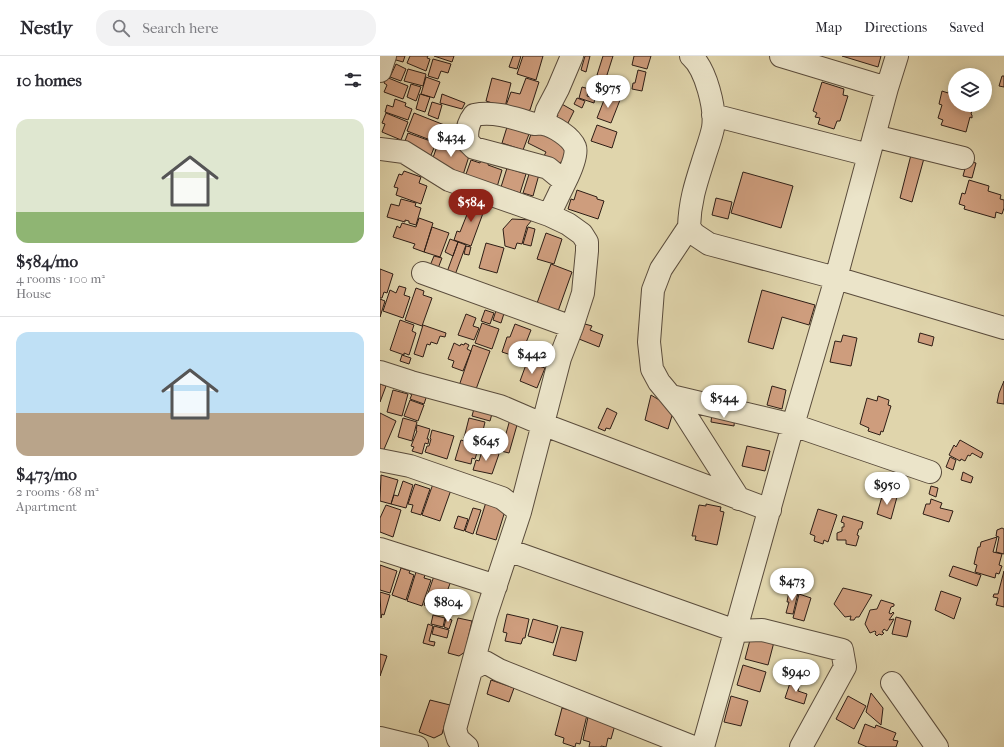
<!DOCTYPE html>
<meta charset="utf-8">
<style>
body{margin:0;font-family:"IM FELL French Canon",serif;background:#f2f2f3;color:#2b2b33;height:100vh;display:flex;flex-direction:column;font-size:15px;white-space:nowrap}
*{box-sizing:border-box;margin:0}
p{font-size:13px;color:#7c7c81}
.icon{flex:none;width:22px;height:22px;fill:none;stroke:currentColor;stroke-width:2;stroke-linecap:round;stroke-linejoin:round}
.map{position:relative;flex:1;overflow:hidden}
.sheet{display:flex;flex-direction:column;background:#fff;width:380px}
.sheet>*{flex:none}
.tools{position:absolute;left:568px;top:12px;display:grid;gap:8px}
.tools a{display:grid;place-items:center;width:44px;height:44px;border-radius:50%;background:#fff;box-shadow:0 2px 10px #0003;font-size:20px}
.price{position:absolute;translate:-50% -34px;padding:0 9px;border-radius:14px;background:#fff;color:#222;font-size:13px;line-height:26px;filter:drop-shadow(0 1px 2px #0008)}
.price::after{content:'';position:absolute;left:50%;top:24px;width:12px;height:9px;margin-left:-6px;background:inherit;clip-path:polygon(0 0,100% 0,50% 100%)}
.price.current{background:#8f2418;color:#fff}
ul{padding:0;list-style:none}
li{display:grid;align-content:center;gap:8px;height:212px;padding:0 16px}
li+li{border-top:1px solid #e1e1e2}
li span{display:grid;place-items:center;height:124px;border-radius:12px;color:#555}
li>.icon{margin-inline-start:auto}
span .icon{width:72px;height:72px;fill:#fffc;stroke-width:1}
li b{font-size:17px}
h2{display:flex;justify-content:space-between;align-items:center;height:48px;padding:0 16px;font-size:17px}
header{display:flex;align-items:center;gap:24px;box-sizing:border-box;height:56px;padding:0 20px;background:#fff;border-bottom:1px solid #e1e1e2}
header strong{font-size:19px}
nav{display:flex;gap:22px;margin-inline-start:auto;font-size:14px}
.search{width:280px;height:36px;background:#f2f2f3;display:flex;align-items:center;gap:10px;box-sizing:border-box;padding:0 14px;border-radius:16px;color:#7c7c81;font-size:15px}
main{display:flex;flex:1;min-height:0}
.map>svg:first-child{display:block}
.building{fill:#ce9d7d;stroke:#2e1e16}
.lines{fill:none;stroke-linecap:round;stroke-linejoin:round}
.minor-casing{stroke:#5a4c3c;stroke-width:24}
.minor{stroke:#ebe4c9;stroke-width:22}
</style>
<header>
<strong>Nestly</strong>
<div class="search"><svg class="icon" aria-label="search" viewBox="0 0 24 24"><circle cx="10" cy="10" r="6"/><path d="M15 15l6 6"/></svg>Search here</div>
<nav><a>Map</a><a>Directions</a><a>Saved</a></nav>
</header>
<main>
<section class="sheet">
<h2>10 homes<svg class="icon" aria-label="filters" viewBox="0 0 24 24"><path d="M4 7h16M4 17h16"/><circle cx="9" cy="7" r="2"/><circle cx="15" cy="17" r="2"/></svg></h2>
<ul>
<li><span style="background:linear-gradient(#dfe7d0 75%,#8fb573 0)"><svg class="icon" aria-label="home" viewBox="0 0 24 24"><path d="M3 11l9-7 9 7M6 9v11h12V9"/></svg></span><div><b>$584/mo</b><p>4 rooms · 100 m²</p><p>House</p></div></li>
<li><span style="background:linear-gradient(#bfe0f5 65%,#b9a48a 0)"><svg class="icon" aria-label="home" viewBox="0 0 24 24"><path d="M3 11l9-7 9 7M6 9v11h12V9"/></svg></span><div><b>$473/mo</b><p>2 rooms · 68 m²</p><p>Apartment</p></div></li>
</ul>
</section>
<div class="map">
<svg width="624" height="691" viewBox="0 0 624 691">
<rect width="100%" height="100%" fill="#e0d5ac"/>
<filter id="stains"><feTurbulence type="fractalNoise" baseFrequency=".005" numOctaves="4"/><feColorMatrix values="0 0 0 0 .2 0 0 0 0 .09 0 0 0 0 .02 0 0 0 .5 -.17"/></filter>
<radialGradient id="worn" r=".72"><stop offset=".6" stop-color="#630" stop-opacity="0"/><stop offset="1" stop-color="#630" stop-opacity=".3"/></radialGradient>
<path class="building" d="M10,0H25L23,6L9,2Z
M30,0H48L47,2L50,3L46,15L27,7Z
M54,0H74L72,6Z
M133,0H141L137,13L129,11Z
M143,0H163L156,24L137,18Z
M205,0H210L206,16L201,14Z
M223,0H233L226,22L217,19Z
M254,0H271L267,13L252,9Z
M462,0H501L498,11Z
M53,3L71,8L68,17L61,15L58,23L48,20Z
M16,8L26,13L21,25L10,21Z
M28,13L46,18L43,30L24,25Z
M258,14L266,16L262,35L252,33L253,27H255Z
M622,20H624V31L619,30Z
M6,21L28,30L23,43L4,36L7,29L4,27Z
M46,21L60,26L54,42L41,38Z
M112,22L131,27L125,51L106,45Z
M146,22L159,26L150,54L140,57L125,52L131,36L140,38Z
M442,26L464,33L463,39L468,40L460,65H457L454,73L438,68L440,62L435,61L437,57L433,55Z
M31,28L41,31L36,45L27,41Z
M570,30L575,31V49H595V51H593L591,58L592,59V62L590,61L586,76L561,69L563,64L558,62L562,49L559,48L562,35L568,37Z
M202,31L209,33L207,40L215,42L214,47L199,42Z
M40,38L50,41L45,56L36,53Z
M62,38L85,47L82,53L60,47Z
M226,39L240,44L231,67L217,62Z
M197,42L205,45L202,52L194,48Z
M15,43L26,47L25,50L32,53L28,64L5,56L7,49L13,51Z
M52,46L62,49L58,63L48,59Z
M180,47L194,55L186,71L175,65L178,59L174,57Z
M6,57L28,66L21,84L2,76L5,68L2,67Z
M34,57L72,72L68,84L60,81L58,87L27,75Z
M154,69L189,88L184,104L178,108L163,102L166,96L148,87Z
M217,69L237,76L232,92L211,85Z
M127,71L149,78L143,94L122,87Z
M28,77L56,87L49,104L22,93Z
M60,82L91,94L82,122L50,110Z
M533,91L546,95L532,146L520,142Z
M103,99L110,101L108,109L122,114L117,131L85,121L91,104L100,107Z
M587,105L596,107L592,122L583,120Z
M127,112L146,118L140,137L121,131Z
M151,112L160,115L153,140L143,137Z
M24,115L41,121L39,127L47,130L41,148L16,139L18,132L14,131L19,118L22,119Z
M363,116L413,130L401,172L351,157Z
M589,124L609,130L608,135L621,139L620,143L624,144V152L622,158L616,156L615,162L584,153L585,150L579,148L582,137L585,138Z
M197,134L217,141V143L224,145L218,163L188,153L191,143L194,144Z
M336,142L352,146L348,163L332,159Z
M21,143L36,147L35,150L41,152L36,169L29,167V165L25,164V166L7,161L11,148L19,150Z
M90,144L106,149L91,190L74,184L77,175L80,176L88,156L86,155Z
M39,162L53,167L44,196L33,192L35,188L13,181L17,170L20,172L22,167L36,171Z
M132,163L152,164L147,170L142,188L137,187L135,193L125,190L123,173Z
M52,171L69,177L60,201L44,196Z
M148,171L155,173L151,190L143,188Z
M166,177L182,183L174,208L157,203Z
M70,183L78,186L73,200L65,196Z
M78,186L86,189L75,219L67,216Z
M106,187L124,192L117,217L99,212Z
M86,190L91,191L89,199L84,198Z
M54,200L62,202L57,215L49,212Z
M171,208L192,216L177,258L156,250Z
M0,213L13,218L7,237L4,236L2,242H0Z
M19,230L26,232L24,239L30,241L23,262L3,255L10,234L16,237Z
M36,232L44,235L43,239L52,242L42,270L25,264Z
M382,234L435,249L429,269L402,261L393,293L368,286Z
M0,243L5,245L0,261Z
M118,248L126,251L121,267L113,264Z
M105,254L114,257L110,268L101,265Z
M86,258L96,262L93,270L99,272L94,284L78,279Z
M20,264L34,269L32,275L36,277L29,299L24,297V299L10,294Z
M102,267L119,273L112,293L95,287Z
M135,268L151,274L140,302L122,296L127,281H130Z
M205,268L212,270L210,274L223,279L219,291L199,283Z
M43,269L66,277L65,281L60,280L57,288L51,286L50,289L47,288L43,301L34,298Z
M540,277L554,281L552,290L538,286Z
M463,279L477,282L471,310L450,306L455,285L461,286Z
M74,287L80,290L81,288L84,289L85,287L89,289L87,293L91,295L83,315L72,311L74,305L68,303Z
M93,289L110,295L95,336L79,330Z
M22,299L31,302L29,308L20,305Z
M147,306L165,312L157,332L140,325Z
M624,325V348L617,347L619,337Z
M0,328L6,330L0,346Z
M392,330L406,334L402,353L387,349Z
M33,331L48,336L44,348L30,343L32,338H30Z
M13,334L28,338L22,360L7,356Z
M271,339L294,353L288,373L265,364Z
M498,340L509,344L508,349L511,350L503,376L501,375L500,379L488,375L489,372L480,368L487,342L497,345Z
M30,344L44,349L38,365L24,360Z
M95,349L113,354L110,365L92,360Z
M227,352L237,357L230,373L226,372L225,375L218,372Z
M0,357L16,365L2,398L0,397Z
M332,357L355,358L354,370L331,366Z
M131,360L139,362L129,397L121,395Z
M23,362L37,366L32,385L18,381Z
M89,362L105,366L100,387L84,382Z
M37,369L50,373L47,383H49L48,388L45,387L42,398L32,395L34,391L31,390L37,375H36Z
M52,374L74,380L67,403L45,396L47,390H49L51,383L50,382Z
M81,384L99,390L95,403L92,402L91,408L75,404Z
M580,384L603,397L601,402L592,397L590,400L588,399L585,405L581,403L580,405L569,399L574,389L576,391Z
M367,390L390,395L385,415L362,410Z
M103,392L119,398L112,418L93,414L96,404L99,405Z
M570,401L576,404L573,414L566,411Z
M583,416L593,421L591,427L581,424Z
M1,419L18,424L11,448L0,445Z
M23,425L33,429L26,452L11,448L14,439L18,440Z
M54,425L72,431L60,465L42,459Z
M35,428L50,433L41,459L31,456L33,449L28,448Z
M551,430L558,432L556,441L549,438Z
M503,437L517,441L511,463L497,458Z
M107,443L125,455L116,484L96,478Z
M551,443L562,447L560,452L573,455L569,466L543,458L546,448H550Z
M326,448L341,451L340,455L344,456L337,489L315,484L316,480H312L319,449L326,450Z
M6,449L21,454L13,481L0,476V462Z
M93,452L101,454L93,478L85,475Z
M438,453L457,459L448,486L444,484L443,488L434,485L435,480L430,478Z
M78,460L88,463L84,475L74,472Z
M463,460L483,466L481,473H479L477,479L479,480L476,490L466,488V484H457V477L462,475V471H464V467L461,466Z
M622,472L624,473V498L616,496L619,481L616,480L617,474Z
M617,481L613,496L622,498L619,509L622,510L619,518L616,517L615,522L595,516L597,509L594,508L598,491H600L601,486Z
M0,509L17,515L10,537L0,534Z
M573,510L601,519L597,530L569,520Z
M21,512L30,515L29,517L34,519L26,544L12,539Z
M624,515V551L616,549L618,542L613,541L614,538H618Z
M36,516L45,519L44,522L51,524L42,550L27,545Z
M55,517L72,522L60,555L44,549Z
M463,532L492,539L479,561H476L474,564H470L471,560L465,561L454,548Z
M409,535L418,537L413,558L406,557L409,546H407Z
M561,535L581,542L574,563L555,554Z
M0,536L10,539L4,559L2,558L1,562Z
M419,538L431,542L424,565L413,562Z
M501,544L514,548V550L511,551L509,557L511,558L513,556L514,557L509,564L514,563L507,575L504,573L502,576L504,577L502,579L499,578L497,580L495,578L496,576L495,575L490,577L485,568L490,554L497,553Z
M127,558L149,563L145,582H143L141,588L125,585L127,577L123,576Z
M53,559L65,562L63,571L51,568Z
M516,561L531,565L527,581L512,578Z
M66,562L72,564L69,573L64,571Z
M78,562L92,565L85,596L79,600L68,597Z
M153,563L178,570L173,587L148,580Z
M48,568L53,570L49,585L55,586L54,590L43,587Z
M54,570L69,574L67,582L52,578Z
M181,571L203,576L196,605L173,599Z
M370,584L394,586L388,609L365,603Z
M0,598L7,600L0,620Z
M363,609L386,616L380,636L357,629Z
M111,624L134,632L129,646L107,638Z
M411,624L420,627L418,635L427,638L424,648L405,642Z
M491,637L503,652L501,669L486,656Z
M351,640L368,645L361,670L344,666Z
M468,640L486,650L474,673L456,663Z
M50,644L70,649L62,678L54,682L39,676Z
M182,652L207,659L200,688L196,687L195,691L183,687L184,682L175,679Z
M208,661L235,669L231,683L228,682L226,691L221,690V691H209L210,686L203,684Z
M485,668L495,672L496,669L516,677L513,684L518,685L516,691H487L478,687Z"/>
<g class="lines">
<defs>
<path id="minor" d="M311,0C326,13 336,53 333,72C331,82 327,92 324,102C316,127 310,144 309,171L314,178L329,188L456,222L624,272
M401,0L507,32
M0,15L5,0
M333,59L489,99
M163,68L167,54L178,33L192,0
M494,80L583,102
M0,93L24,96L69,124L169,159L188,168L202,178L207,186V195L203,237L192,271L180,302L140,456L106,559L75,673L78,683L87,691
M169,159L185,126C189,118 198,99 195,91C191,81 174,70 163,68C160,67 157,68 154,68C134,62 115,55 94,59C88,67 86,77 88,86L94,92L168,112L185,126
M309,171L281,213L273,234L269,286L272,313L279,326L303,355L359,443
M43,217L192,271
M0,316L31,326L120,350L162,368L390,454
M291,340L413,369L550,416
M0,404L30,410L122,442L140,456
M0,493L116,530
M128,494L356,575L382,574L462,594L465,611L421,691
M92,613L105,606L119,614L313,691
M512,627L557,691
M0,682L37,691
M323,691L413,369L456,222L507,32L517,0"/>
</defs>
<use href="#minor" class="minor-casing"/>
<use href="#minor" class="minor"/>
</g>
<rect width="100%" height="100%" filter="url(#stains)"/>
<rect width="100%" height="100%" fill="url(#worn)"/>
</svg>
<div class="tools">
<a><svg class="icon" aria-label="layers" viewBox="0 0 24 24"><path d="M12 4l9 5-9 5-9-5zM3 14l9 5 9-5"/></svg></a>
</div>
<b class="price" style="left:228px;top:53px">$975</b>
<b class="price" style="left:71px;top:102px">$434</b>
<b class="price current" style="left:91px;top:167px">$584</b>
<b class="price" style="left:152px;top:319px">$442</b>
<b class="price" style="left:344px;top:363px">$544</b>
<b class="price" style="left:106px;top:406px">$645</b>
<b class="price" style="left:507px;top:450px">$950</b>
<b class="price" style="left:412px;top:546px">$473</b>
<b class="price" style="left:68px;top:567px">$804</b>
<b class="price" style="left:416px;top:637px">$940</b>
</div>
</main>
